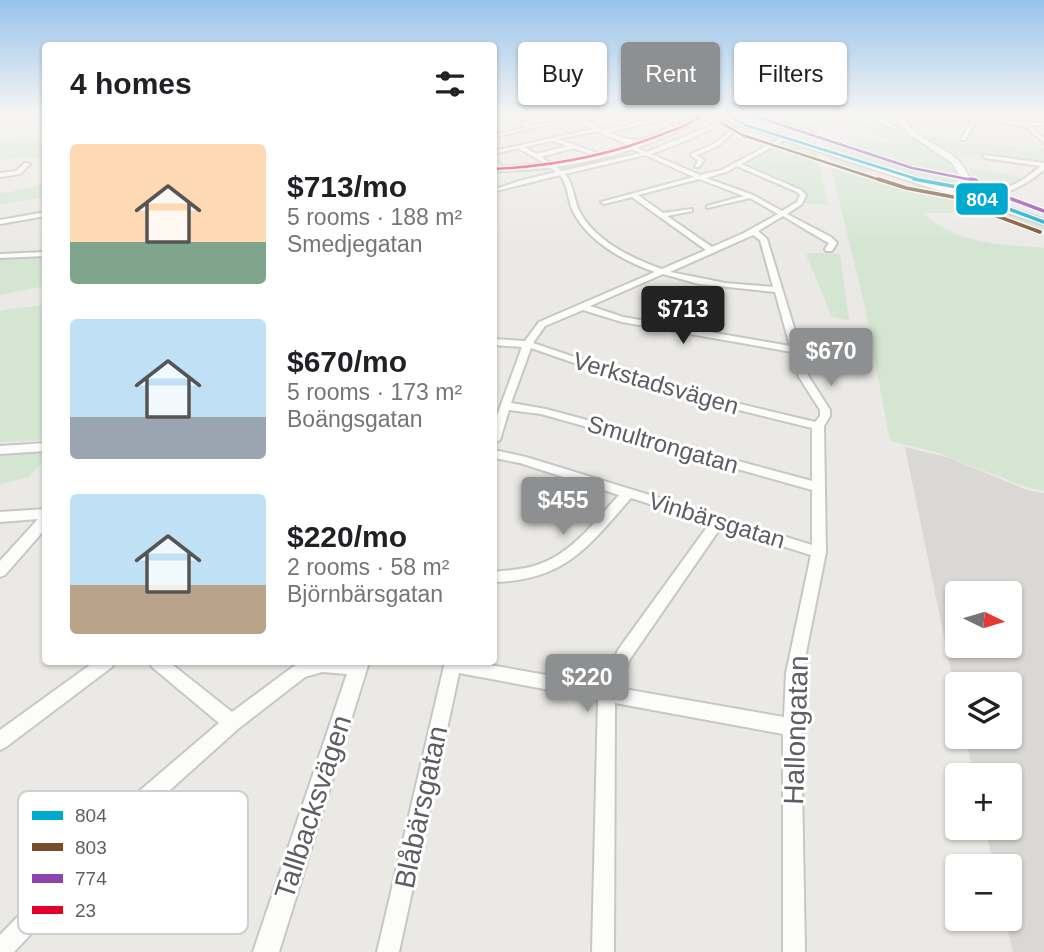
<!DOCTYPE html>
<meta charset="utf-8">
<style>
body{margin:0;font-family:Arial,sans-serif;background:#f6f6f6;color:#202124;height:100vh;display:flex;flex-direction:column;font-size:26px;white-space:nowrap}
*{box-sizing:border-box;margin:0}
p{font-size:23px;color:#757577}
.icon{flex:none;width:38px;height:38px;fill:none;stroke:currentColor;stroke-width:2;stroke-linecap:round;stroke-linejoin:round}
.map{position:relative;flex:1;overflow:hidden}
.sheet{position:absolute;left:42px;top:42px;width:455px;height:623px;display:flex;flex-direction:column;background:#fff;border-radius:7px;box-shadow:0 2px 5px #0004}
.sheet>*{flex:none}
.hud{position:absolute;left:518px;top:42px;width:420px;height:63px;display:flex;gap:14px}
.needle{width:46px;rotate:95deg}
.tools{position:absolute;left:945px;top:581px;display:grid;gap:14px}
.tools a{display:grid;place-items:center;width:77px;height:77px;border-radius:7px;background:#fff;box-shadow:0 2px 5px #0004;font-size:35px}
.price{position:absolute;translate:-50% -60px;padding:0 16px;border-radius:7px;background:#8d8f90;color:#fff;font-size:23px;line-height:46px;filter:drop-shadow(0 2px 4px #0008)}
.price::after{content:'';position:absolute;left:50%;top:42px;width:21px;height:16px;margin-left:-10px;background:inherit;clip-path:polygon(0 0,100% 0,50% 100%)}
.price.selected{background:#222;color:#fff}
ul{padding:0;list-style:none}
li{display:flex;align-items:center;gap:21px;height:175px;padding:0 28px}
li span{display:grid;place-items:center;flex:none;width:196px;height:140px;border-radius:7px;color:#555}
li>.icon{margin-inline-start:auto}
span .icon{width:84px;height:84px;fill:#fffc;stroke-width:1}
li b{font-size:30px}
h2{display:flex;justify-content:space-between;align-items:center;height:84px;padding:0 28px;font-size:30px}
.tag{padding:0 24px;border-radius:7px;background:#fff;box-shadow:0 2px 5px #0004;font-size:24px;line-height:63px}
.tag.selected{background:#8d8f90;color:#fff}
.map>svg:first-child{display:block}
.industrial{fill:#dad8d5;fill-rule:evenodd}
.green{fill:#d4e5d2}
.lines{fill:none;stroke-linecap:round;stroke-linejoin:round}
.minor-casing{stroke:#c7c7c7;stroke-width:4}
.tertiary-casing{stroke:#c7c7c7;stroke-width:4}
.secondary-casing{stroke:#c7c7c7;stroke-width:3}
.minor{fill:#fcfcfb;fill-rule:evenodd}
.tertiary{fill:#fcfcfb;fill-rule:evenodd}
.secondary{fill:#fcfcfb;fill-rule:evenodd}
.bus-1-far1-casing{stroke:#fff;stroke-width:5}
.bus-1-casing{stroke:#fff;stroke-width:6}
.bus-2-far1-casing{stroke:#fff;stroke-width:5}
.bus-2-casing{stroke:#fff;stroke-width:6}
.bus-3-far1-casing{stroke:#fff;stroke-width:5}
.bus-3-casing{stroke:#fff;stroke-width:6}
.bus-4-casing{stroke:#fff;stroke-width:5}
.bus-1-far1{stroke:#00a9ce;stroke-width:2.5}
.bus-1{stroke:#00a9ce;stroke-width:3.5}
.bus-2-far1{stroke:#7a4b2a;stroke-width:2.5}
.bus-2{stroke:#7a4b2a;stroke-width:3.5}
.bus-3-far1{stroke:#8e44ad;stroke-width:2.5}
.bus-3{stroke:#8e44ad;stroke-width:3.5}
.bus-4{stroke:#e4002b;stroke-width:2.5}
.labels{text-anchor:middle;dominant-baseline:central;stroke-width:6;stroke-linejoin:round;paint-order:stroke}
.street-label{font-size:24px;fill:#5b5e62;stroke:#fff}
.near-street-label{font-size:28px;fill:#5b5e62;stroke:#fff}
.key{fill:#fff;stroke:#cecfd0;stroke-width:2}
.key-label{font-size:19px;fill:#5b5e62}
.line-badge{stroke:#fff;stroke-width:2.5}
.badge-label{font-size:19px;text-anchor:middle;font-weight:bold;fill:#fff}
</style>
<div class="map">
<svg width="1044" height="952" viewBox="0 0 1044 952">
<rect width="100%" height="100%" fill="#eae9e5"/>
<path class="industrial" d="M905,447L950,458L1027,490L1044,493V952H1013L1005,919H1010V866H994L985,828H1010V775H974L965,737H1010V684H957V700ZM957,593H1010V646H957Z"/>
<path class="green" d="M742,114H818L816,146L796,139L810,135L804,130Z
M873,114H883L878,117L879,124C906,134 957,146 960,181C925,188 865,160 832,149L831,144L835,141L856,144L847,137L893,143L845,119L868,118Z
M923,135L952,142L1044,148V164L984,155L959,157Z
M20,139L45,140V157L0,159V141Z
M789,142L817,151L828,205L804,203L806,197L798,189L742,165L771,149L789,144Z
M828,155L874,170L864,173L903,187L916,183L1044,224V231L968,209L956,213H923C959,245 998,244 1044,248V491L1026,487L936,452L890,441L865,307Z
M969,168L999,172L1027,180C1014,186 988,196 977,183C973,180 971,172 969,168Z
M45,181V197L0,205V194L32,187Z
M814,253L840,254L849,320L832,317L807,257V254Z
M45,255V286L0,295V257Z
M45,303V440L0,442V311C16,306 30,310 45,303Z
M45,450V460L29,477L0,484V453Z"/>
<g class="lines">
<defs>
<path id="minor" d="M530,114H540L516,120L534,126L570,118L564,114L575,116L594,114L579,118L604,130L637,123L615,114H622L642,122L662,118L693,122L691,123L662,120L608,132C637,145 643,141 670,126L674,127L652,140L628,145L597,131L558,139L597,153L594,155L573,148L541,157L562,171L641,153L631,149L633,146L646,152L654,149L715,124L717,126L688,140L651,154L700,175L722,170L779,139H783V141L741,164L801,190L806,195L802,204L787,214L831,237L837,243L832,251H826L825,249L829,243L825,241L783,216L758,231L767,239L809,377L830,410V416L824,426L826,552L802,673L801,727L805,952H783V734L615,703L614,952H592L598,699L459,673L399,952H377L445,662H473L603,685L618,650L710,523L631,498C587,548 565,580 494,582V572C508,570 523,570 537,565C572,554 595,521 619,495L520,463L494,458V450L526,457L812,545V490L541,414L509,410L500,440L494,443V424L522,347L494,345V339L525,341L539,322L655,272C625,262 587,241 573,211C567,199 569,186 560,175L496,191V189L519,181L556,172L548,165L518,148L494,154V151L593,129L574,119L494,137V135L528,127L511,121L494,120V118L513,119ZM552,141L568,146L537,154L524,147ZM645,155L694,177L601,202L604,204L632,197L706,250L662,269C633,259 597,242 581,214C573,201 575,186 565,174ZM737,166L797,192L800,195L797,202L782,211L753,195L706,178L726,172ZM699,179L744,196L707,206V208L750,198L778,214L744,233L712,247L667,216L692,211V209L663,213L638,195ZM753,235L760,240L773,287L725,283L670,272ZM663,274L699,284L775,292L790,346L623,317L590,306ZM583,310L622,322L792,352L799,377L820,410V416L815,422L645,381L533,343L545,326ZM531,348L638,385L812,428V481L546,409L511,403ZM721,527L811,555L786,673L784,717L618,688L630,659Z
M738,114H746L813,132L811,133Z
M883,114H888L881,120L901,129V131L876,121Z
M952,114C983,114 1013,124 1044,123V125L1030,126L1044,138V143L1025,126L977,119L965,140H961L973,118Z
M1041,114H1044V115H1041Z
M732,129L736,130L718,146L697,155L704,160L699,167H695L698,160L691,156V154L714,144Z
M983,155L1044,163V170C1020,189 1006,195 975,196L973,193C1007,189 1014,188 1041,166L985,158Z
M494,159L505,168V170H501L494,164Z
M25,163L30,164L20,174L0,177V173L16,171Z
M46,252V256L0,258V254Z
M46,443V451L0,454V446Z
M46,509V528L5,575L0,577V561L38,519L0,522V512Z
M94,662H114L112,667L6,747L0,750V730Z
M150,662H169L232,712L294,666L308,662H361L365,663L367,668L365,673L359,675L322,672L305,677L238,729L151,807L14,952H0V935L137,793L219,723L152,667Z"/>
<path id="tertiary" d="M698,114H703C695,125 679,131 667,136C612,160 553,171 494,171V167C554,165 610,156 665,133C676,128 690,123 698,114Z
M46,212V216L0,224V220Z
M351,662H369L279,952H253Z"/>
<path id="secondary" d="M719,114H726L738,122L922,180L966,186L952,163L912,136L899,122L897,114H903C911,140 941,143 959,161C968,170 970,185 981,193L976,196L1044,219V225L734,124Z"/>
</defs>
<use href="#minor" class="minor-casing"/>
<use href="#tertiary" class="tertiary-casing"/>
<use href="#secondary" class="secondary-casing"/>
<use href="#minor" class="minor"/>
<use href="#tertiary" class="tertiary"/>
<use href="#secondary" class="secondary"/>
<defs>
<path id="bus-1-far1" d="M727,114L745,125L923,181"/>
<path id="bus-1" d="M914,179L973,190L977,193L974,195L982,199L1044,222"/>
<path id="bus-2-far1" d="M722,123L742,135L883,181"/>
<path id="bus-2" d="M878,179L906,188L964,199L978,209L1040,232"/>
<path id="bus-3-far1" d="M748,114L912,168L977,181"/>
<path id="bus-3" d="M970,179L976,180L987,190L1044,211"/>
<path id="bus-4" d="M494,169C555,166 612,155 668,132C679,128 694,123 701,114"/>
</defs>
<use href="#bus-1-far1" class="bus-1-far1-casing"/>
<use href="#bus-1" class="bus-1-casing"/>
<use href="#bus-2-far1" class="bus-2-far1-casing"/>
<use href="#bus-2" class="bus-2-casing"/>
<use href="#bus-3-far1" class="bus-3-far1-casing"/>
<use href="#bus-3" class="bus-3-casing"/>
<use href="#bus-4" class="bus-4-casing"/>
<use href="#bus-1-far1" class="bus-1-far1"/>
<use href="#bus-1" class="bus-1"/>
<use href="#bus-2-far1" class="bus-2-far1"/>
<use href="#bus-2" class="bus-2"/>
<use href="#bus-3-far1" class="bus-3-far1"/>
<use href="#bus-3" class="bus-3"/>
<use href="#bus-4" class="bus-4"/>
</g>
<linearGradient id="sky" x2="0" y2="1"><stop stop-color="#97c3eb"/><stop offset="0.46" stop-color="#f6f5f3"/><stop offset="1" stop-color="#f6f5f3" stop-opacity="0"/></linearGradient>
<rect width="1044" height="248" fill="url(#sky)"/>
<g class="labels">
<g class="street-label">
<text transform="translate(656 383) rotate(16)">Verkstadsvägen</text>
<text transform="translate(663 444) rotate(16)">Smultrongatan</text>
<text transform="translate(717 520) rotate(17)">Vinbärsgatan</text>
</g>
<g class="near-street-label">
<text transform="translate(796 730) rotate(-88)">Hallongatan</text>
<text transform="translate(313 807) rotate(-72)">Tallbacksvägen</text>
<text transform="translate(421 807) rotate(-78)">Blåbärsgatan</text>
</g>
</g>
<rect x="18" y="791" width="230" height="143" rx="10" class="key"/>
<rect x="32" y="811" width="31" height="9" fill="#00a9ce"/>
<rect x="32" y="843" width="31" height="8" fill="#7a4b2a"/>
<rect x="32" y="874" width="31" height="9" fill="#8e44ad"/>
<rect x="32" y="906" width="31" height="8" fill="#e4002b"/>
<g class="key-label">
<text x="75" y="822">804</text>
<text x="75" y="854">803</text>
<text x="75" y="885">774</text>
<text x="75" y="917">23</text>
</g>
<rect class="line-badge" x="955" y="182" width="54" height="34" rx="7" fill="#00a9ce"/>
<g class="badge-label">
<text x="982" y="206">804</text>
</g>
</svg>
<div class="tools">
<a><svg class="needle" viewBox="-14 -14 28 28"><path d="M0-13l5 13h-10z" fill="#e53935"/><path d="M0 13l5-13h-10z" fill="#757577"/></svg></a>
<a><svg class="icon" aria-label="layers" viewBox="0 0 24 24"><path d="M12 4l9 5-9 5-9-5zM3 14l9 5 9-5"/></svg></a>
<a>+</a>
<a>−</a>
</div>
<b class="price selected" style="left:683px;top:346px">$713</b>
<b class="price" style="left:831px;top:388px">$670</b>
<b class="price" style="left:563px;top:537px">$455</b>
<b class="price" style="left:587px;top:714px">$220</b>
<div class="hud">
<a class="tag">Buy</a>
<a class="tag selected">Rent</a>
<a class="tag">Filters</a>
</div>
<section class="sheet">
<h2>4 homes<svg class="icon" aria-label="filters" viewBox="0 0 24 24"><path d="M4 7h16M4 17h16"/><circle cx="9" cy="7" r="2"/><circle cx="15" cy="17" r="2"/></svg></h2>
<ul>
<li><span style="background:linear-gradient(#ffd9b3 70%,#7fa58c 0)"><svg class="icon" aria-label="home" viewBox="0 0 24 24"><path d="M3 11l9-7 9 7M6 9v11h12V9"/></svg></span><div><b>$713/mo</b><p>5 rooms · 188 m²</p><p>Smedjegatan</p></div></li>
<li><span style="background:linear-gradient(#bfe0f5 70%,#9aa5b1 0)"><svg class="icon" aria-label="home" viewBox="0 0 24 24"><path d="M3 11l9-7 9 7M6 9v11h12V9"/></svg></span><div><b>$670/mo</b><p>5 rooms · 173 m²</p><p>Boängsgatan</p></div></li>
<li><span style="background:linear-gradient(#bfe0f5 65%,#b9a48a 0)"><svg class="icon" aria-label="home" viewBox="0 0 24 24"><path d="M3 11l9-7 9 7M6 9v11h12V9"/></svg></span><div><b>$220/mo</b><p>2 rooms · 58 m²</p><p>Björnbärsgatan</p></div></li>
</ul>
</section>
</div>
